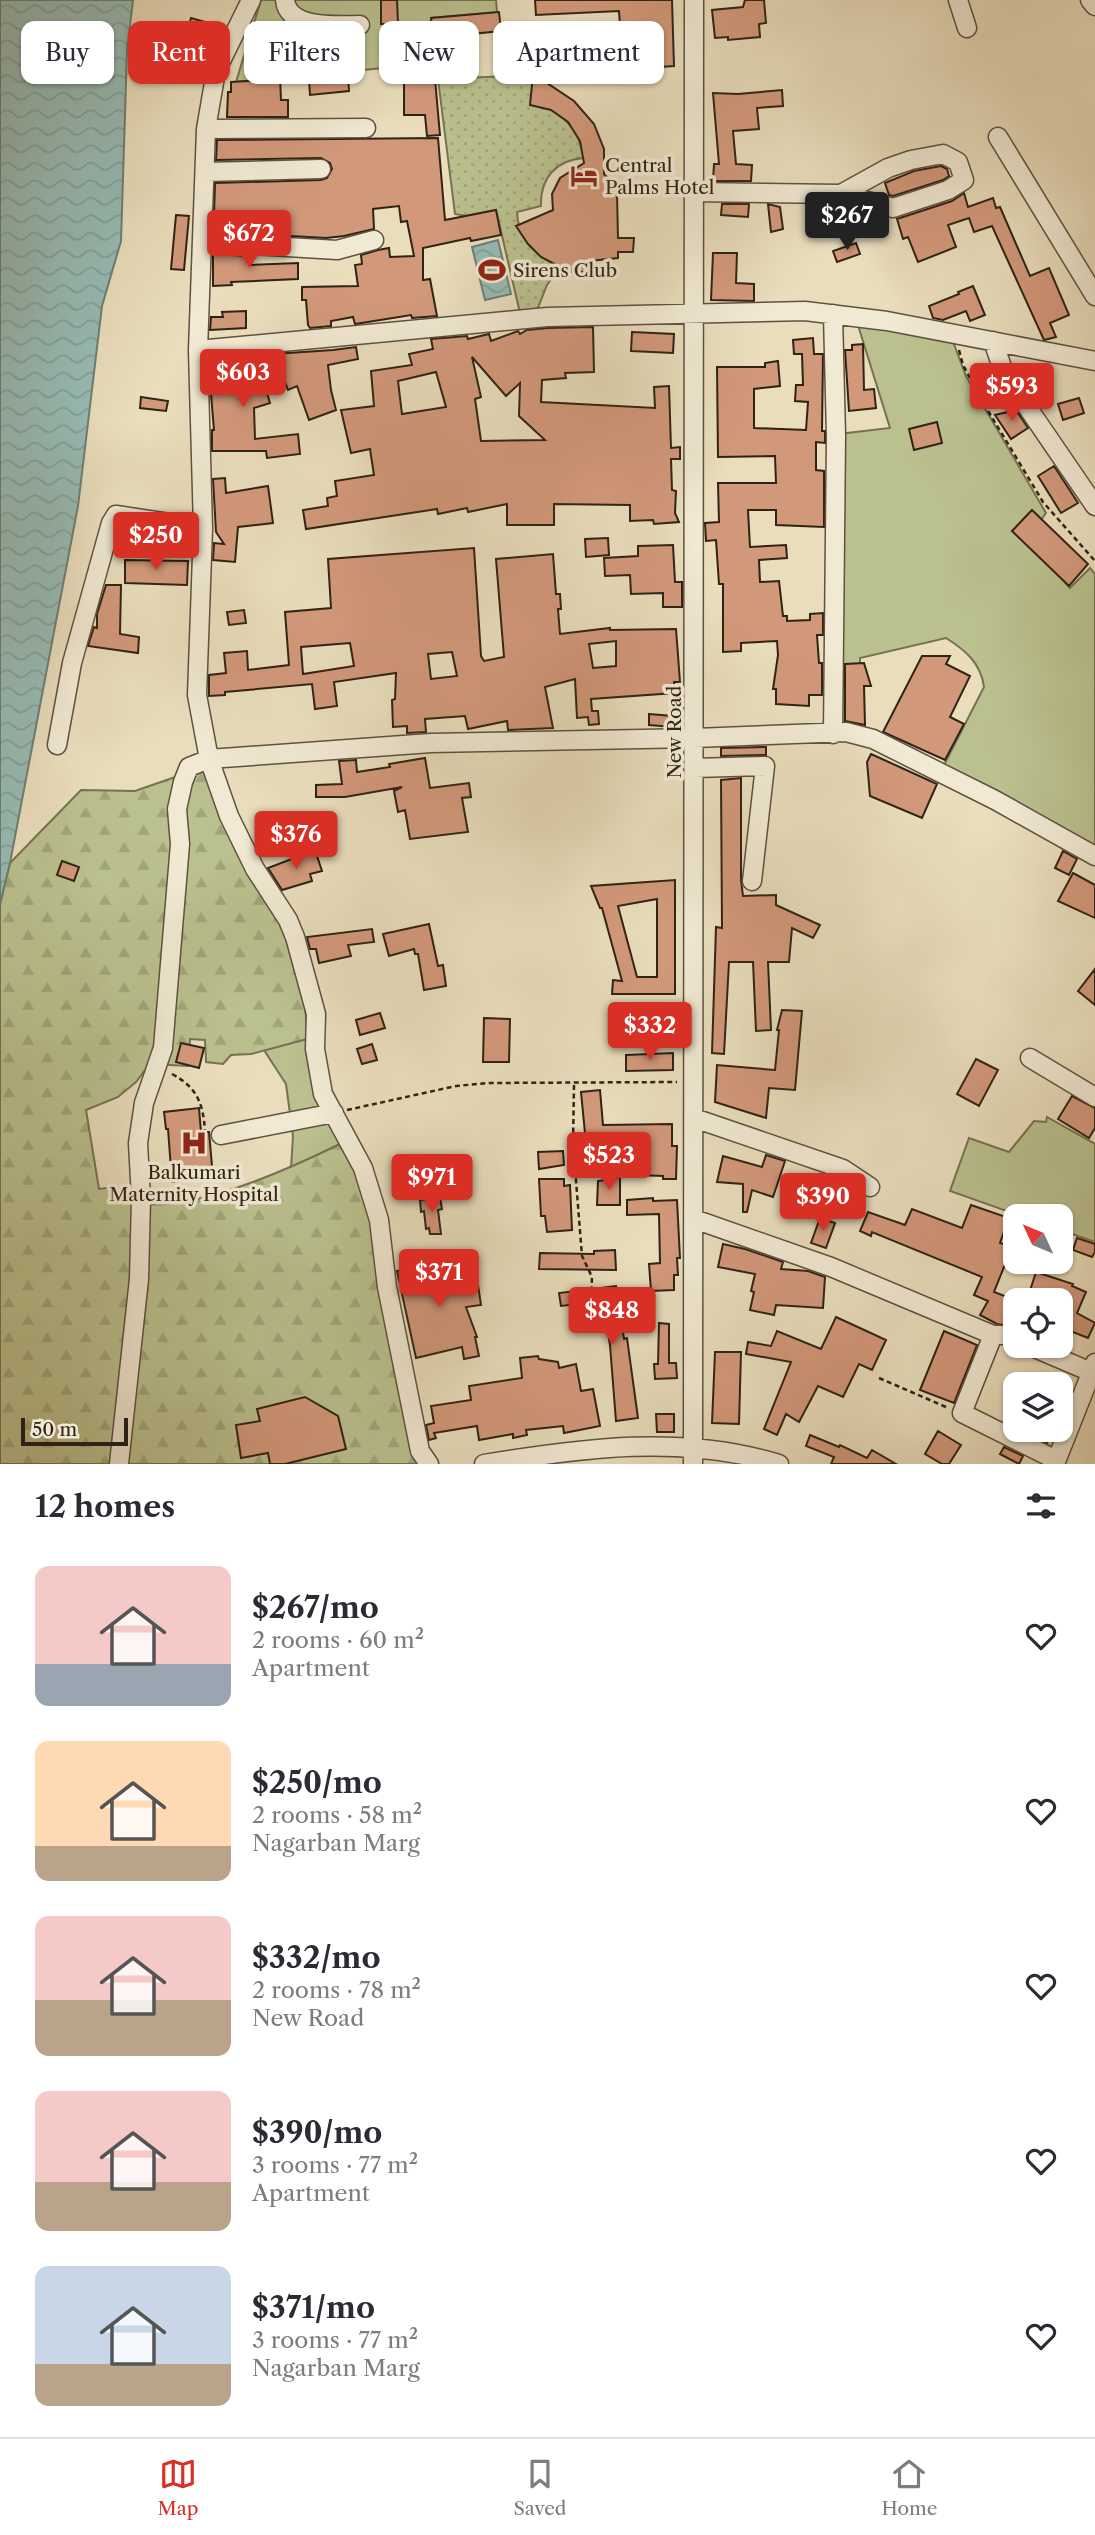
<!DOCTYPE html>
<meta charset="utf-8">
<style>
body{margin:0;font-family:"Libre Caslon Text",serif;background:#f7f7f7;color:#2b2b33;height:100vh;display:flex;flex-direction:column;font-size:26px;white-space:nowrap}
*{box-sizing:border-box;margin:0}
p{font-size:23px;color:#7c7c81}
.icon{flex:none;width:38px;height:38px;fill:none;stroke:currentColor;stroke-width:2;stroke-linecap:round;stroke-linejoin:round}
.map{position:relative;height:1464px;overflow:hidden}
.sheet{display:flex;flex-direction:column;background:#fff;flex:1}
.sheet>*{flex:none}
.hud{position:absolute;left:21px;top:21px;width:700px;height:63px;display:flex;gap:14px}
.needle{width:46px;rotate:314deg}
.controls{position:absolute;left:1003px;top:1204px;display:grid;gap:14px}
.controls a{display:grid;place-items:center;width:70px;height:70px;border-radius:14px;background:#fff;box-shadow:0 2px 5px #0004;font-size:35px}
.scale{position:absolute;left:21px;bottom:18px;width:107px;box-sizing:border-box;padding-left:7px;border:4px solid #302315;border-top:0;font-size:19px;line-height:24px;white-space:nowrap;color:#302315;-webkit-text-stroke:5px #f1e9d3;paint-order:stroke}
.price{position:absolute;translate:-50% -60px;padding:0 16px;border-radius:7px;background:#d93025;color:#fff;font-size:23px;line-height:46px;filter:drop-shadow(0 2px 4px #0008)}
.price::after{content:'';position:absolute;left:50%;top:42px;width:21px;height:16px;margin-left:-10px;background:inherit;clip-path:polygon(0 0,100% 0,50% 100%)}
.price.selected{background:#222;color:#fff}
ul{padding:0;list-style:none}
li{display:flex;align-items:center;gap:21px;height:175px;padding:0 35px}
li span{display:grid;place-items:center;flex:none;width:196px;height:140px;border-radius:14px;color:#555}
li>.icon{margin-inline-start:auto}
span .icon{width:84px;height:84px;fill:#fffc;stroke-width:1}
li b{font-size:30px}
h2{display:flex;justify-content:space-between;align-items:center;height:84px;padding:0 35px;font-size:30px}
.pill{padding:0 24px;border-radius:14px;background:#fff;box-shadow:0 2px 5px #0004;font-size:24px;line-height:63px}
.pill.selected{background:#d93025;color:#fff}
.tabs{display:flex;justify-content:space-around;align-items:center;height:98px;border-top:2px solid #e1e1e2;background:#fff;font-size:19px;color:#7c7c81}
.tabs a{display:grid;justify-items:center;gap:4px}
.tabs .selected{color:#d93025}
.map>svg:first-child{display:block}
.green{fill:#bac08e;stroke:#757252;stroke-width:2}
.forest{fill:url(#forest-firs);stroke:#757252;stroke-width:2}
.garden{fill:url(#garden-dots);stroke:#757252;stroke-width:2}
.water{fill:url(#water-waves);stroke:#6e7e74;stroke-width:2}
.building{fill:#d2987a;stroke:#302315;stroke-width:2;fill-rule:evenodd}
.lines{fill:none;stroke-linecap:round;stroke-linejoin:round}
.minor-casing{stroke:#5e523f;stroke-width:21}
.path{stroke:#302315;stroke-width:2.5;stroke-dasharray:5 3.5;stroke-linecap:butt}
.minor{stroke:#f1e9d3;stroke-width:18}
.labels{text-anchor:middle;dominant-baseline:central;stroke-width:7;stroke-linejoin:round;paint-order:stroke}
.poi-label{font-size:19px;fill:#302315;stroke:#f1e9d3;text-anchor:start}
.street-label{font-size:19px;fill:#302315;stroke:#f1e9d3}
</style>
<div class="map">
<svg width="1095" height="1464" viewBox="0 0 1095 1464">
<defs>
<pattern id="forest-firs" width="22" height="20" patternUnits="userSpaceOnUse" patternTransform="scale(1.75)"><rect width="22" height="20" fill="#bac08e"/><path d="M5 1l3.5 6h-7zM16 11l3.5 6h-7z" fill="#a0a57a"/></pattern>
<pattern id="garden-dots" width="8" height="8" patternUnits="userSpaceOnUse" patternTransform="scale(1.75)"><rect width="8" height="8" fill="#bac08e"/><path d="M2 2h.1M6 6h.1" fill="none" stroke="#a0a57a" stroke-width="1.8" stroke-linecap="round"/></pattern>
<pattern id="water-waves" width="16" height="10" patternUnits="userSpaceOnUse" patternTransform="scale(1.75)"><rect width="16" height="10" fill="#97bbb4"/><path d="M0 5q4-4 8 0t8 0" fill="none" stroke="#82a09a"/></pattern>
</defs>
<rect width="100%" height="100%" fill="#e9ddbc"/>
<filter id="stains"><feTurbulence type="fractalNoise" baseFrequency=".00286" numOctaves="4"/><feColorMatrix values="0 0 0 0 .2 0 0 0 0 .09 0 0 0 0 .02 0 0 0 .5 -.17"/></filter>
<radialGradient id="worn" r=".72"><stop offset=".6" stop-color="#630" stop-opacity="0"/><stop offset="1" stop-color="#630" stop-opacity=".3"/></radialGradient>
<path class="green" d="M261,0H496L497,12L431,18L436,63L236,82Z
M857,322L952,339L966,376L1046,513L1027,539L1070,588L1090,568L1095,574V848L942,769L984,687C981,663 965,650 946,638L860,658L861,729L841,727L839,434L890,428Z
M307,1039C306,1080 323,1107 340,1144L291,1168L293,1136L286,1084L264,1050Z
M1047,1117L1095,1144V1242L1061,1230L1060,1216H1021L950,1191L969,1138L1009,1152L1034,1121L1046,1122Z"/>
<path class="forest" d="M204,767C240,841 310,957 307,1039L251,1054L231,1055L223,1064L206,1062L205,1040L190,1039L188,1066L150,1064L136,1082L118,1097L86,1110L99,1189L114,1187C120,1192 128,1201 136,1203C192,1213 289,1169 340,1144L358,1176L372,1219L395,1351L418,1464H0V904L10,863L81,790L135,791Z"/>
<path class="garden" d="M533,75C532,101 563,112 575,132C580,140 582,149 584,158C556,160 540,178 541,206L517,212C518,240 536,256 560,267L547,285L537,310L520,313L496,210L466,216L455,214L438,79Z"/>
<path class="water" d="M0,0H133L127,51L121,241L102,306L78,506L10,863L0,904Z
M498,240L511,294L485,300L472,247Z"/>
<path class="building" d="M381,0H397L398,24H381Z
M535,0H672L674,66L535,75L574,101L594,124L604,149V174L614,185L617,193L618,238H634L633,252H618V258L589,261V272H572V269L560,267L541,257L528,244L516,226L553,210L552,194L560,178L584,163L580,141L568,122L551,110L530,105L533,75L508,76L507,55L647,46L646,22L620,25L619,11L536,15Z
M745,0H764L766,23L759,24L760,37L728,40V37L715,38L712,10L743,7Z
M499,12L501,31L452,36L458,76L435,79L440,135L427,136L425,115H404V81H422L420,70L437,68L431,18Z
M191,18L205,22L193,63L179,59Z
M307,49H334V76L348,74L349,91L310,95Z
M287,50L288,75L280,76L281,100H288V117H227L228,92H231V82L265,80L262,53Z
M782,90L783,106L757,108L759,129L733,131L736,164L752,165L751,181H713L714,164H719L713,93L738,94Z
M438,138L445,220L496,210L501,235L471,241L470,238L423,248V280L430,279L437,316L412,318L411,315L355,324L353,317L331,321V326L310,328L308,325L306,300H302V287L358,286L355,265L362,264L361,255L378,250L389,248L390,257L414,256L407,221L401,222L399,206L373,209L374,229L344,236L326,238L235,233L234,213L214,214L215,183L321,180L327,178L332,169L330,163L321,158L216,160L217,140Z
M941,166L947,169L949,176L943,180L893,196L889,195L885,183L914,171Z
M964,193L968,207L993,198L996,208L1000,207L1030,276L1049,268L1069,315L1050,323L1056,337L1044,340L992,226L974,232L969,218L948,225L956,247L918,262L908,237L903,239L897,219L952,201Z
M722,204H749L748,217L721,215Z
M768,204L780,207L783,229L771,232Z
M176,215L189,216L184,270L171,269Z
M856,243L860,254L837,262L833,251Z
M713,253H737L736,283L754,284V301L711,300Z
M213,254L250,256L251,265L298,263V279L231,282L232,285L213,286Z
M973,286L985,315L970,321L966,311L943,320L933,318L929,306L959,294L958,292Z
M246,311V328L210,330L211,317H223L222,312Z
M593,327L594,372L565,373L566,378L542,380L541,402L655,408L654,387L669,386L671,448L680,447V459H671L672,490L676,491L675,513L679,522L654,524L653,520L630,521V505L554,504V525H507V504L468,512L467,508L438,514L437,509L306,529L303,510L328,506L327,498L337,496L335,481L374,475L370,449L351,453L341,410L374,406L371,371L412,365L409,354L433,349L431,339L467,336L468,339L489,334L491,341L518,331L520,334L527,330L548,328ZM472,357L506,396L520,383L519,416L545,440L481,441L475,399L481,397ZM436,372L446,407L402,414L398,381Z
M632,332L674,334L673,353L631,351Z
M813,338L814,354H823L822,431H825V443L816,442V470L824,471V527L776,525V510H748L750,547L786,545L787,558L759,560L760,582L779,581L783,616H787V621L810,620V614L823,613V635H817L819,663H822V695H809V706L776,704V689H773L778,655L777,641L741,643V651L723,652V584H719L716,540L706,541L705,523L719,522L718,483H776L775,456L718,457L717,367H765V363L778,361L780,386L754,389V428L806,430L808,402L795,401L796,385H803L802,354H794L793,340Z
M863,344L864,390L874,389L876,408L849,411L845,350H852V345Z
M356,347L358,359L328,365L331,390L336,410L309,420L297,386L288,390L274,354L333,350Z
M256,356L270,403L254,408L255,439L298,434L300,454L267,458L266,451H212V430H214L211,394L215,393L210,377V360Z
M141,397L168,401L166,411L140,408Z
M1079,398L1084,413L1063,420L1058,404Z
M1016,410L1028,428L1011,439L995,415Z
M937,422L942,443L914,450L909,429Z
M1054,466L1078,503L1061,513L1038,476Z
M225,478L226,493L268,486L273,523L238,527L235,562L213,560L214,543L224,544L216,532L213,479Z
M1032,510L1088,564L1069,586L1012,531Z
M608,538L609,555L586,557L585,539Z
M673,545L675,582H682V607H663V593L631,594L630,575L605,576L604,558L638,556V546Z
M474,548L481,656L484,661L504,657L496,559L553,554L556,594H560L561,609H558L560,634L610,628V630L676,629L680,682H674L675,693L591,699L592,711H598L599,724L589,725L588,717L577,718L575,679L545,687L553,728L508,730L507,721L468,729L465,716L425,719L426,732L407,733V726L393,727L392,700L395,699L396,673L334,682L337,706L315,709L312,684L225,692V695L209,696V675L226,673L224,653L247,651L248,670L289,665L285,612L331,608L328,559ZM616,641V666L593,668L589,644ZM350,643L354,666L303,674L301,647ZM452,652L457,676L431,679L428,654Z
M125,560L188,561L187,585L125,583Z
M106,585H121L120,634L139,637L138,653L88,646L94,627L97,628V614Z
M244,610L246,623L229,625L227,612Z
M922,656H950L946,664L970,676L950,717L964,724L945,760L883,732Z
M864,663L871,686H864L865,725L845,721V664Z
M649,714L673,716V727L649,725Z
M766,747V755L721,756V748Z
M871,754L937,784L922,818L870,796L867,762Z
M425,758L430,788L469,783L471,797L462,798L468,832L410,839L405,810L398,812L394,791L402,787L345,797H316V785L342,784L339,761L356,760L357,772L390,767L389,764Z
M741,778V880L743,896L776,895V905L820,925L813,938L792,928L789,962H768L771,1030L756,1031L753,962H729L724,1054L712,1053L716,927L722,928L721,780Z
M315,850L322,871L310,874L312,881L282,890L268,868Z
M1063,851L1077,859L1069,875L1055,868Z
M62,861L79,867L74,881L57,875Z
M1073,873L1095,885V918L1058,901Z
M675,880V994H612L613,980L622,981L602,908H600L591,886ZM657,899V977H637L618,906Z
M429,924L438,966L443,965L446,986L424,990L418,954H415L414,949L389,956L383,934Z
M372,929L374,942L348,945L351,956L319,963L316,949H310L307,937Z
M1095,969V1005L1078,991Z
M782,1010L802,1011L795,1090L769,1088L766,1118L715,1102L717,1065L775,1070L779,1030H777Z
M380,1013L385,1028L360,1035L356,1020Z
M484,1018L510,1019L509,1062H483Z
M181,1043L204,1048L199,1068L176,1062Z
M372,1044L377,1060L362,1064L357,1049Z
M673,1053V1070L626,1071V1055Z
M976,1059L998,1070L979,1106L957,1094Z
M600,1090L603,1125L672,1124V1146H677L676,1179H663V1176L638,1175L640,1141H612L614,1156L590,1160L585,1133L581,1092Z
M1072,1096L1095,1108V1128L1089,1138L1058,1119Z
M199,1108L201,1132H209L213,1177L172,1182L168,1129H166L164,1112Z
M563,1151L564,1165L539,1169L538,1152Z
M766,1155L785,1161L773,1197L752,1190L747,1212H743V1184L717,1182L723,1156L762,1167Z
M620,1177V1205H597L598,1181L605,1180V1178Z
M539,1179H564V1186L570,1185L572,1230L547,1232L545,1216H541Z
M440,1198L442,1209L438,1210L441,1234H430L429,1228L426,1229L424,1211L421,1212L420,1200Z
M653,1198V1201L677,1200L680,1258H677L678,1275H674V1290L651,1291L649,1264L660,1263L659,1214L627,1215V1200Z
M971,1205L1009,1218L1000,1243L1012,1247L994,1292L1015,1300V1327L997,1324L980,1315L988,1301L974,1295L982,1277L872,1232L871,1236L860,1231L868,1212L905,1225L912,1209L962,1228Z
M820,1218L835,1223L826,1248L811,1243Z
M1077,1238L1095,1244V1252L1092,1257L1073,1250Z
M723,1244L745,1249L783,1262L781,1269L808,1271L825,1277L823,1308L776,1305L774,1315L750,1310L754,1292L751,1291L755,1274L718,1267Z
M615,1250L616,1270L539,1269L540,1253L594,1254V1251Z
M452,1259L459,1288L478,1285L481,1305L466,1307L477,1337H475L479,1356L464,1359L462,1347L416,1358L397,1271Z
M1036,1272L1073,1284L1072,1286L1086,1292L1077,1313L1095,1323L1088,1338L1060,1327V1300H1027Z
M616,1286L624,1339L627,1338L638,1418L616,1421L610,1345L603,1301L561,1306L559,1293Z
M836,1317L886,1340L872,1370L859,1364L843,1397L818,1386L799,1422L786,1414L777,1435L764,1429L791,1362L746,1354L748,1342L771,1346L777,1331L821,1349Z
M659,1323L669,1324V1363H676L677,1378L655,1379L654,1364H658Z
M944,1331L977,1345L954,1403L920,1390Z
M715,1352H741L739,1424L712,1423Z
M538,1356L539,1359L558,1362L559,1368L576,1364L581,1391L593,1389L600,1426L564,1433L563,1426L526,1430L527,1435L513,1438V1434L479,1440L477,1426L434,1433L436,1438L429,1440L426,1425L434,1423L431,1406L471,1400L469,1386L522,1378L520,1358Z
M305,1397L338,1416L346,1449L285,1464H270L268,1453L241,1458L236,1425L260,1421L257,1409Z
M656,1414H674V1432H657Z
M1021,1430H1042L1051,1434L1047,1443Z
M938,1431L961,1445L949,1464H942L925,1454Z
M810,1435L839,1447L840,1445L867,1458L872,1450L896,1464H831L834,1457L806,1446Z
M1004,1447L1023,1456L1019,1464L1000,1454Z"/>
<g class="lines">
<defs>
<path id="minor" d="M251,0L216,71L206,129L198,350L203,528L197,695L209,759L229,816L255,869L288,920L295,937L316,1014L315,1049L323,1094L363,1168L379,1220L387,1287L420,1451L429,1464
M285,0C288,30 339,25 360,25
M958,0L967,28
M1090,0L1095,6
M206,129L366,128
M998,137L1095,296
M205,172L321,169
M694,192L841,194L893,208L948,190L964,180L958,162L943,154L911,160L888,168L841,194
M202,242L337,250L374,240
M833,314L836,436L833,734
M993,341L1004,373L1095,506
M198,350L547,317L805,311L887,321L1095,361
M57,745L72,663L111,523L116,515L203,528
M695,768L765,766L752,881
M1030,1058L1095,1097
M694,1118L843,1169L870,1187
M221,1135L334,1113
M694,1219L831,1267L993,1335
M1015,1340L1005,1335H993L962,1413L1056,1460
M1030,1346L1091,1372
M119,1464L139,1279L141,1199L138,1143L144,1103L163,1048L180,844L177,809L183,782L189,767L209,759L431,743L695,738L846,732L873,739L995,800L1095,856
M484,1464C582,1448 682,1434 779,1464
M693,1464L694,0
M1055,1464L1095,1363"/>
</defs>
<use href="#minor" class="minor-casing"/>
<path class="path" d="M959,350L963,365L987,409L1043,502L1095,561
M172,1074C198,1088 203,1104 205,1131
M574,1085L573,1143L582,1256L592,1277L591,1303
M347,1110L456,1086L489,1083L677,1082
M879,1378L946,1407"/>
<use href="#minor" class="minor"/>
</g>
<defs>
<symbol id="hotel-bare" viewBox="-9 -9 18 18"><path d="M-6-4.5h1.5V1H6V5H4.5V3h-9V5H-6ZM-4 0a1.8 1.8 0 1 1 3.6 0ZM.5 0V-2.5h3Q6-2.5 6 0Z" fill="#8f2418" stroke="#f1e9d3" stroke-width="2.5" paint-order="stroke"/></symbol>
<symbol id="stadium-bare" viewBox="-9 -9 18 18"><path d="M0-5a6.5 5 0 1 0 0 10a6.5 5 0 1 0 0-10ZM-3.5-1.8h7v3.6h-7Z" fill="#8f2418" stroke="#f1e9d3" stroke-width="2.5" paint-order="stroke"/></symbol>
<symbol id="hospital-bare" viewBox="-9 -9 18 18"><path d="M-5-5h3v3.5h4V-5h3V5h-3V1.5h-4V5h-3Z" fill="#8f2418" stroke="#f1e9d3" stroke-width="2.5" paint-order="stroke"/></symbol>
</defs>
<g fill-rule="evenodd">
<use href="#hotel-bare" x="565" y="157" width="38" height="38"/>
<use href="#stadium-bare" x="473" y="251" width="38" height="38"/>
<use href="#hospital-bare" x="175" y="1124" width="38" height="38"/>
</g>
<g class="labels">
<g class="poi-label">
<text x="605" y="165">Central<tspan x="605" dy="22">Palms Hotel</tspan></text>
<text x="513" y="270">Sirens Club</text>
<text x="194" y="1172" text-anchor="middle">Balkumari<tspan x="194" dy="22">Maternity Hospital</tspan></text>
</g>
<g class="street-label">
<text transform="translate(674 732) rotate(-90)">New Road</text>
</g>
</g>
<rect width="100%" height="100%" filter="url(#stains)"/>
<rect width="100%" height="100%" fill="url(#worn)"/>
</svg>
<div class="controls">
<a><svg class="needle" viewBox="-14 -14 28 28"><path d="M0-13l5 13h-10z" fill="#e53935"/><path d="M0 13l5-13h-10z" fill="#7c7c81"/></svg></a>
<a><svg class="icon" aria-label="locate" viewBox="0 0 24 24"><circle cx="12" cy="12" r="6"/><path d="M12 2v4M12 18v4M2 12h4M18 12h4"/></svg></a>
<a><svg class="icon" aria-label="layers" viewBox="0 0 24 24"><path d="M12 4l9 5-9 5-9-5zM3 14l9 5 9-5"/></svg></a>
</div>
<div class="scale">50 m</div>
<b class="price selected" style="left:847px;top:252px">$267</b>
<b class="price" style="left:249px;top:270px">$672</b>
<b class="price" style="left:243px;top:409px">$603</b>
<b class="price" style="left:1012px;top:423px">$593</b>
<b class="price" style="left:156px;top:572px">$250</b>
<b class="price" style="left:296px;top:871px">$376</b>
<b class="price" style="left:650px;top:1062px">$332</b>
<b class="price" style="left:609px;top:1192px">$523</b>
<b class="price" style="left:432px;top:1214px">$971</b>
<b class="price" style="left:823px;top:1233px">$390</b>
<b class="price" style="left:439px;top:1309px">$371</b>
<b class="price" style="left:612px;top:1347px">$848</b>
<div class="hud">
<a class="pill">Buy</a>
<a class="pill selected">Rent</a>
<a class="pill">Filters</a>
<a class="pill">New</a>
<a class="pill">Apartment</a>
</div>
</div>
<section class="sheet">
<h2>12 homes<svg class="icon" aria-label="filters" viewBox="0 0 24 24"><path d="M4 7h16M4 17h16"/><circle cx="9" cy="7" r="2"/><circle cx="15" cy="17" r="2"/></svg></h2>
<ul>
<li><span style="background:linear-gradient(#f6c9c9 70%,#9aa5b1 0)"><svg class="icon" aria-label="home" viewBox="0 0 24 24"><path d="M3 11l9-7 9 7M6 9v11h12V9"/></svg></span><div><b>$267/mo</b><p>2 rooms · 60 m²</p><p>Apartment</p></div><svg class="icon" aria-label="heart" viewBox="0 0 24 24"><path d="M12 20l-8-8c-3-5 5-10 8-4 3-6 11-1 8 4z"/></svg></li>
<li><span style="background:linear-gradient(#ffd9b3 75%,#b9a48a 0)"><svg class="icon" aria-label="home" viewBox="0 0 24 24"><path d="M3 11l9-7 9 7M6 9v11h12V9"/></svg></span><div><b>$250/mo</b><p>2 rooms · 58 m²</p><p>Nagarban Marg</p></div><svg class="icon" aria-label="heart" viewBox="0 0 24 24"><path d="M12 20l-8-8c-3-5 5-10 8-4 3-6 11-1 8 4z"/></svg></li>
<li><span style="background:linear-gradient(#f6c9c9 60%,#b9a48a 0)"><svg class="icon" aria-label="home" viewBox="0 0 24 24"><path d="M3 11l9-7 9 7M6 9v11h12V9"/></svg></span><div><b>$332/mo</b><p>2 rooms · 78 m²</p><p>New Road</p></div><svg class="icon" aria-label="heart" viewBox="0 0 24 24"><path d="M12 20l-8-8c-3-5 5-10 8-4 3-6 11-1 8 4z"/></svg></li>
<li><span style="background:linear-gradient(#f6c9c9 65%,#b9a48a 0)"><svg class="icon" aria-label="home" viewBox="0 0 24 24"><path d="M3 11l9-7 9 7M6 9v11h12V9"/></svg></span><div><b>$390/mo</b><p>3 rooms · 77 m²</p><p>Apartment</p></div><svg class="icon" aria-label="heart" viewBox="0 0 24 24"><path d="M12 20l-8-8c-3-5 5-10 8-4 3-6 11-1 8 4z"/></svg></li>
<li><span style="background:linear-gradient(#c9d6e8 70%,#b9a48a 0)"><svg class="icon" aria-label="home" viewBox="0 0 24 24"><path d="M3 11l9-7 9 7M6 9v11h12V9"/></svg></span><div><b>$371/mo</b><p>3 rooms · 77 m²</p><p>Nagarban Marg</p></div><svg class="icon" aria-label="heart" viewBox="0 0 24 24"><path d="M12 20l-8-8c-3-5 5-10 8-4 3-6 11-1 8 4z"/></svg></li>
</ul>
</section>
<nav class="tabs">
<a class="selected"><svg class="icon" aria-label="map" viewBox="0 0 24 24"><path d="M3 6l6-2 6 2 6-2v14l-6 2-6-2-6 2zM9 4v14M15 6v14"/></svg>Map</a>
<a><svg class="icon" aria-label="saved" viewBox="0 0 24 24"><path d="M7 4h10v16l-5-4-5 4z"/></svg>Saved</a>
<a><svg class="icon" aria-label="home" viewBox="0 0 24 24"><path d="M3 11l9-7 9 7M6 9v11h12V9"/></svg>Home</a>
</nav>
